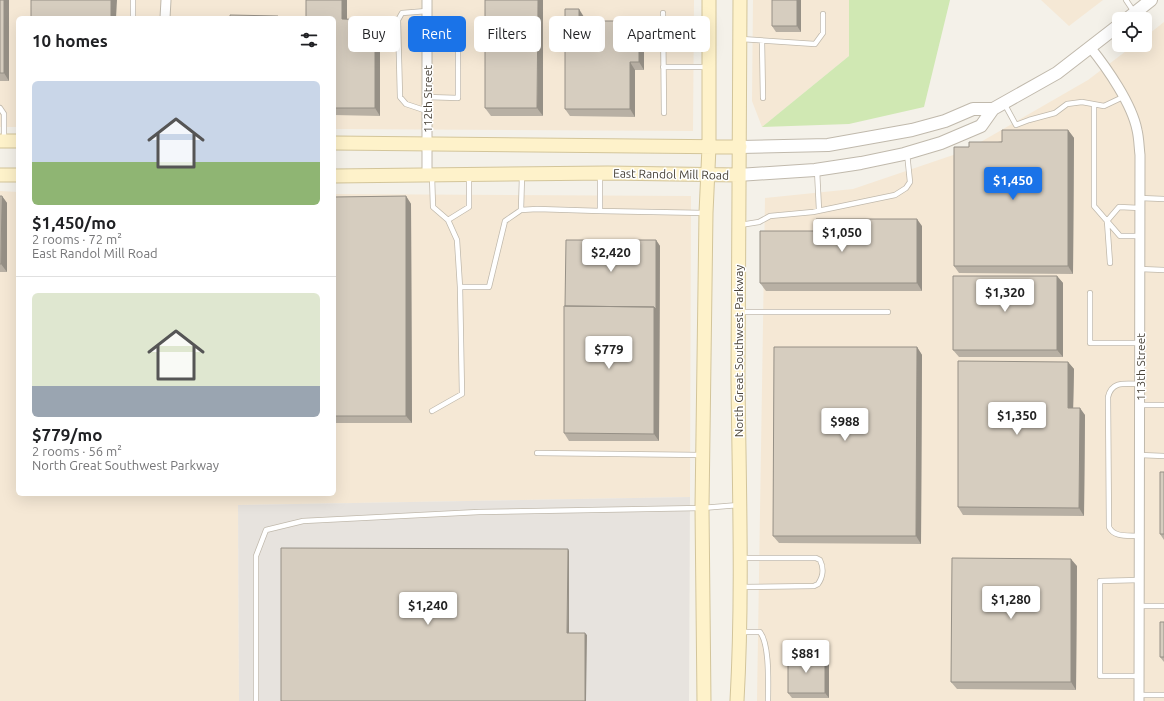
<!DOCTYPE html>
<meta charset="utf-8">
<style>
body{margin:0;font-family:Ubuntu,sans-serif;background:#f6f6f6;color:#202124;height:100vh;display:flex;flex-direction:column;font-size:15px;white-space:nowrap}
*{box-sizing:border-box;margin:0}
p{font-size:13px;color:#757577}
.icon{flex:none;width:22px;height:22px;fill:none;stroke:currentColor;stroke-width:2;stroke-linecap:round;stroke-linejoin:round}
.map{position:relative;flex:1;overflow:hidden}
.sheet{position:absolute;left:16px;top:16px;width:320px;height:480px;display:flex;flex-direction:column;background:#fff;border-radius:6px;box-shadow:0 4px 16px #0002}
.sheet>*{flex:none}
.banner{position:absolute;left:348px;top:16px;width:380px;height:36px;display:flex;gap:8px}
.buttons{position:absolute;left:1112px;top:12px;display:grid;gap:8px}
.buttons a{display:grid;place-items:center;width:40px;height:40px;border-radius:6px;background:#fff;box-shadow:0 4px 16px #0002;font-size:20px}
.price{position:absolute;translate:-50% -34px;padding:0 9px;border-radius:4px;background:#fff;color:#222;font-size:13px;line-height:26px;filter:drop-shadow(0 1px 2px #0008)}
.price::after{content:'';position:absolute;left:50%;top:24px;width:12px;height:9px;margin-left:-6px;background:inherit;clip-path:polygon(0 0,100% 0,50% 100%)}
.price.current{background:#1a73e8;color:#fff}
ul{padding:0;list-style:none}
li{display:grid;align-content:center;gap:8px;height:212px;padding:0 16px}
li+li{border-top:1px solid #e0e0e0}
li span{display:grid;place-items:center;height:124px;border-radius:6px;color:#555}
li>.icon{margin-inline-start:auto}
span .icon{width:72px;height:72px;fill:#fffc;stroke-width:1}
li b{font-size:17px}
h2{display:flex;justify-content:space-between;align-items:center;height:48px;padding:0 16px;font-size:17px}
.chip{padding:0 14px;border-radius:6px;background:#fff;box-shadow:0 4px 16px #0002;font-size:14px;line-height:36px}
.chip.current{background:#1a73e8;color:#fff}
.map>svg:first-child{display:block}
.commercial{fill:#f5e8d5}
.industrial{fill:#e7e3de}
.green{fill:#d0e8b3}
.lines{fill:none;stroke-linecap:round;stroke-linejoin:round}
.service-casing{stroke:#c0b9ac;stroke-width:6}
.minor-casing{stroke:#c0b9ac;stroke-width:11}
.tertiary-casing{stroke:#c0b9ac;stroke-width:14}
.secondary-casing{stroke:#d3c59a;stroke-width:15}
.service{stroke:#fff;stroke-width:4.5}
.minor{stroke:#fff;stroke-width:9}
.tertiary{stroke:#fff;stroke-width:12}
.secondary{stroke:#fef2ca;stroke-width:13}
.wall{fill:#b8b0a4}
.shaded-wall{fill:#969086}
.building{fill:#d6cdbf;stroke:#969086}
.labels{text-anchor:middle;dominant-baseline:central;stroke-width:3;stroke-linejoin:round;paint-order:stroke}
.street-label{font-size:12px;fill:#484238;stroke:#fff}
</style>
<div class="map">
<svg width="1164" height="701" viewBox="0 0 1164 701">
<rect width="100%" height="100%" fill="#f4f1e9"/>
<path class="commercial" d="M0,0H694L693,131L334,129V18H18V127H0Z
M753,0H849V56L762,127L752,101Z
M1041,0H1103L1069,26Z
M1164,22V701H757L765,198L853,189L965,151L1088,80L1134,45H1145V37Z
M0,191L18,192V494H334V194L691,196L690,497L238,505L239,701H0Z"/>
<path class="industrial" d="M690,497L689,701H239L238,505Z"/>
<path class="green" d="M849,0H950L924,107L849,124L762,127L849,56Z"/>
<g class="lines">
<defs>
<path id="service" d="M1126,0L1134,12
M427,11L402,13L398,20L400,97L406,104L427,111
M663,13L664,113
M133,18V0
M427,23L458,22V98L427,97
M741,39L815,44L823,33V14
M762,41L763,98
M663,67H708
M1004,103L1016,125L1029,120L1055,113L1067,104L1082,102L1104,106L1123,97
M1094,105V206L1120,236H1140
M0,108L4,114V141
M817,170L819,210
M600,175V211L705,213
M1140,198L1164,199
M521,210L522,176
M448,220L469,207V176
M740,225L759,222L770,216L813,212L895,195L906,188L910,182L907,153
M1110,263L1107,221L1119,207L1140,208
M1140,269L1164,270
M460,287H489L505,221L521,210L537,209L600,211
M1090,293V343H1140
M740,312H888
M1140,405H1164
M432,411L462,394L460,287L457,240L448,220L433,207L432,176
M537,453L701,455
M1140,455L1164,456
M1139,536C1129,535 1114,538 1109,527L1108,397C1112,380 1126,384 1140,384
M741,558H816L820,560C824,568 823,577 818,584L814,586L741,587
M1139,580L1100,581V676H1139
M1139,606H1164
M740,632H760C770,645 768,684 768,701
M1139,695H1164
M256,701V556L266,530L303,521L479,512L702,508L739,505"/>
<path id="minor" d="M427,0V175
M165,18L166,0
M1090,47C1107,68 1132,104 1137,130C1139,138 1139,147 1140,155L1139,701"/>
<path id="tertiary" d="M1127,19L1151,0
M740,147L828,145L912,130L945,121L973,109H993
M738,175L815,170L861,163L904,154L941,143L981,126L993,109L1057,73L1119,25"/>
<path id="secondary" d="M0,141H18
M334,143L740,147
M0,175H18
M334,176L608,173L738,175
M704,701L702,508L706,213L709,147V0
M737,701C743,593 739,485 738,377C738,251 740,126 740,0"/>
</defs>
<use href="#service" class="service-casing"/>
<use href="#minor" class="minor-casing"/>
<use href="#tertiary" class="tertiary-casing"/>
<use href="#secondary" class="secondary-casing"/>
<use href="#service" class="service"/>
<use href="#minor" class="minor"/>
<use href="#tertiary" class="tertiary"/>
<use href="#secondary" class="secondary"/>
</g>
<path class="wall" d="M0,0H9V81H0Z
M306,0H347V19L380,27V116L334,115V18Z
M485,0L543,116H491L485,108Z
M772,0H813H801V32H776L772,26Z
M584,17V21L644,28V70H635V117L570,116L565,109Z
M1068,130L1074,138L1073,274L959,273L954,266L969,147Z
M0,196H2L7,203V272H0Z
M406,196L411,204L412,423H334V197Z
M922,226V291H766L760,283L816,231Z
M656,240L660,246L659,441H569L564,433Z
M1057,276L1063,283V357H959L953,350Z
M917,347L922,355L921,544L779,543L773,536Z
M1068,362L1074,369L1073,408L1085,415L1084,516L963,515L958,507Z
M1164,472V540L1160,534Z
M1077,566L1076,690L957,689L951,682Z
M1164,622V662L1160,657Z
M825,655L829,660V698H792L788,693Z"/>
<path class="shaded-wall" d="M4,0H9V81L4,73Z
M111,0H117L116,18H111Z
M342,0H347V27L342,19Z
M538,0H543V116L537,108Z
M797,0H801V32L797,26Z
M579,9L584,17V28L579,21Z
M375,20L380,27V116L375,108Z
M639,21L644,28V70L639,62Z
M630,62L635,70V117L630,109Z
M1068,130L1074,138L1073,274L1068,266Z
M2,196L7,203V272L1,264Z
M406,196L411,204L412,423L406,416Z
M917,219L922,226V291L917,283Z
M656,240L660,246L659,441L654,434V307Z
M1057,276L1063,283V357L1057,350Z
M917,347L922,355L921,544L916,536Z
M1068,362L1074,369L1073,415L1068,408Z
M1080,408L1085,415L1084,516L1079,508Z
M568,549L569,551V635L567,633Z
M1071,559L1077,566L1076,690L1071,682Z
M585,633L587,635L586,701H585Z
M825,655L829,660V698L825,693Z"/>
<path class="building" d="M0,0H4V73H0Z
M31,0H111V18H31Z
M306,0H342V19L375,20V108H334V18H306Z
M485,0H538L537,108H485Z
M772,0H797V26H772Z
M565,9H579V21H639V62H630V109H565Z
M230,15L278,16V18H230Z
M1002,130H1068V266H954V147H969V142H1002Z
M0,196H2L1,264H0Z
M406,196V416H334V197Z
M816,219H917V283H760V231H816Z
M566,240H656V309L654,307L565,306Z
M953,276H1057V350H953Z
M564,306L654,307V434L564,433Z
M774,347H917L916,536H773Z
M958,361L1068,362V408H1080L1079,508L958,507Z
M1160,472H1164V534H1160Z
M281,548L568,549L567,633H585V701H281Z
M952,558L1071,559V682H951Z
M1160,622H1164V657H1160Z
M788,654L825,655V693H788Z"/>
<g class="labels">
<g class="street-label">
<text transform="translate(427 99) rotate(-90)">112th Street</text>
<text transform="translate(671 174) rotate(1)">East Randol Mill Road</text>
<text transform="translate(738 351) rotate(-90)">North Great Southwest Parkway</text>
<text transform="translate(1140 367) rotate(-90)">113th Street</text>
</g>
</g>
</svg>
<div class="buttons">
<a><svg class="icon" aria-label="locate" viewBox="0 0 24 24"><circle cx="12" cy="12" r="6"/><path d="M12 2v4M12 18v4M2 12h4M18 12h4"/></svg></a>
</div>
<b class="price current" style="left:1013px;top:201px">$1,450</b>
<b class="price" style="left:842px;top:253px">$1,050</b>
<b class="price" style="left:611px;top:273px">$2,420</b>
<b class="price" style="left:1005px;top:313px">$1,320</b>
<b class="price" style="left:609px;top:370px">$779</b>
<b class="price" style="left:1017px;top:436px">$1,350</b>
<b class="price" style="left:845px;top:442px">$988</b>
<b class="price" style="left:1011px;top:620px">$1,280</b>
<b class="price" style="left:428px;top:626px">$1,240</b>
<b class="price" style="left:806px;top:674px">$881</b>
<div class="banner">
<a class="chip">Buy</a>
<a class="chip current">Rent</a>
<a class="chip">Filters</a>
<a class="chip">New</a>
<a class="chip">Apartment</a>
</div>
<section class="sheet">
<h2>10 homes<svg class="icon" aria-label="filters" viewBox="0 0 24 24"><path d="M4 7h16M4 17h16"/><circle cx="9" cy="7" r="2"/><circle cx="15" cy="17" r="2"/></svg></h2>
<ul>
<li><span style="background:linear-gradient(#c9d6e8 65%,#8fb573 0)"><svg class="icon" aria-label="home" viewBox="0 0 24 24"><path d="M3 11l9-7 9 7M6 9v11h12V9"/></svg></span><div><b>$1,450/mo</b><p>2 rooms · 72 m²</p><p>East Randol Mill Road</p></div></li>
<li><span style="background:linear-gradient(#dfe7d0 75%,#9aa5b1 0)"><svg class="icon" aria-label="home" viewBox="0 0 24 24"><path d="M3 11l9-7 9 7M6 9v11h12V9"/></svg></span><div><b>$779/mo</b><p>2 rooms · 56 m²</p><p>North Great Southwest Parkway</p></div></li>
</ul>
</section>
</div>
